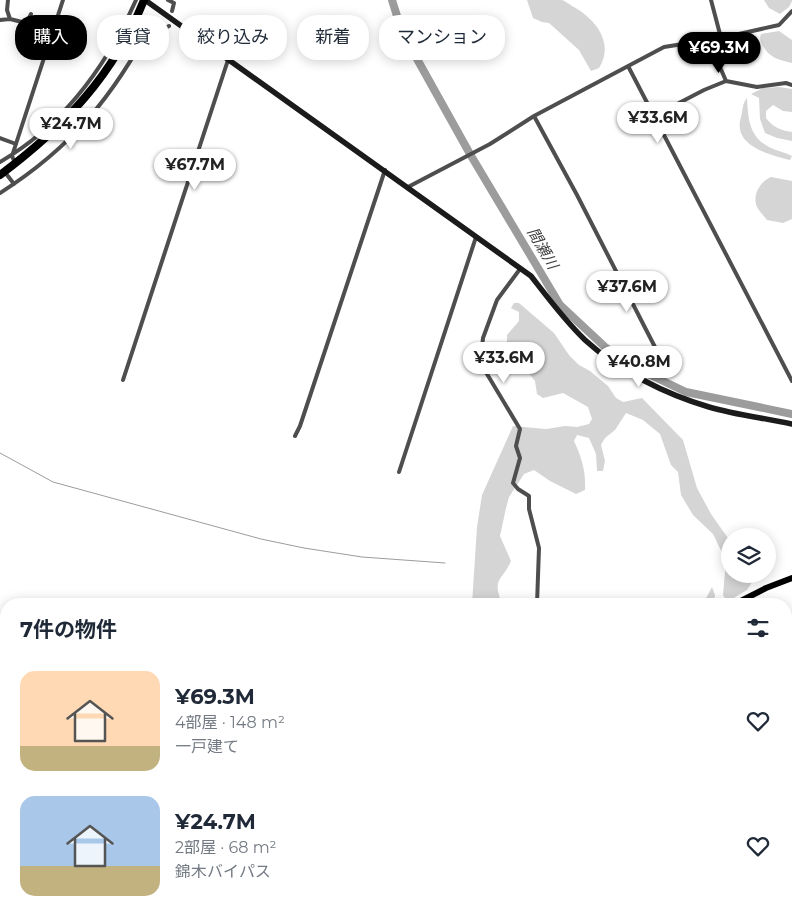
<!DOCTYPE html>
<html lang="ja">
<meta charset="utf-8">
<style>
body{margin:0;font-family:Montserrat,"Noto Sans JP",sans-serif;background:#f2f2f3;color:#1f2937;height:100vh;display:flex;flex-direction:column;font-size:19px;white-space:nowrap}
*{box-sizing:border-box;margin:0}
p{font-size:16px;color:#747a83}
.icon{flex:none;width:28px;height:28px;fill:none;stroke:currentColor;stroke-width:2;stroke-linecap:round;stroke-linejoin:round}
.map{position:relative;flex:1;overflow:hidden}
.drawer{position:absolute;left:0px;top:598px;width:792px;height:321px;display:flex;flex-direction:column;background:#fff;border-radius:20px 20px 0 0;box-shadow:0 2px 12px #0003}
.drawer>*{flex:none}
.banner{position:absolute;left:15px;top:15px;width:500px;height:45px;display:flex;gap:10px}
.controls{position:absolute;left:721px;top:528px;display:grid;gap:10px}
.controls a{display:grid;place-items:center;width:55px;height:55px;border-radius:50%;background:#fff;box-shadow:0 2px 12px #0003;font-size:25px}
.price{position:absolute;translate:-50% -42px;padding:0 11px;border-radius:18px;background:#fff;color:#222;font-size:16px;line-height:32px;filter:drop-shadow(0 1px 2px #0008)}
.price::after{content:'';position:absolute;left:50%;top:30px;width:15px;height:11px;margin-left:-8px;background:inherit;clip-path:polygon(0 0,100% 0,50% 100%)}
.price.current{background:#000;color:#fff}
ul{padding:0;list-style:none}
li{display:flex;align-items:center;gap:15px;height:125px;padding:0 20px}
li span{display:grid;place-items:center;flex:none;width:140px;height:100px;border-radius:15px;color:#555}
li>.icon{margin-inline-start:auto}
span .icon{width:60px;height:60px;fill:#fffc;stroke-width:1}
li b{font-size:21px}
h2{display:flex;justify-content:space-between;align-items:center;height:60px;padding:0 20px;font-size:21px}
.tag{padding:0 18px;border-radius:20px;background:#fff;box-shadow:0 2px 12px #0003;font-size:18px;line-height:45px}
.tag.current{background:#000;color:#fff}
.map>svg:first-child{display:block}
.green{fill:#d5d5d5}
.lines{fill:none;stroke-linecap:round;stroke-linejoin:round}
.stream{stroke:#9c9c9c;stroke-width:1}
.river{stroke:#9c9c9c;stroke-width:8}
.street{stroke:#4e4e4e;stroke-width:4}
.secondary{stroke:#1b1b1b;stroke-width:5.5}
.primary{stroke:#000;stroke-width:6}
.highway{stroke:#000;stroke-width:8}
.labels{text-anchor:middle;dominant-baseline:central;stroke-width:4;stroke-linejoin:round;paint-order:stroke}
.water-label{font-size:15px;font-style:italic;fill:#3d3d3d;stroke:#fff}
</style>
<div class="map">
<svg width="792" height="918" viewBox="0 0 792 918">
<rect width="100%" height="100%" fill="#fff"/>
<path class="green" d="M527,0C536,0 555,0 562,0C565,1 569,4 572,6C595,18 615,43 599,68L591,71L579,50L549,23L542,22L533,18Z
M764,0H792V1L789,7L780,14L769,8Z
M779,31L792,40V63C780,60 769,58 763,46C761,41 759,40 761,34Z
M779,87L792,89V112L783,111L773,105L766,111V118C774,128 780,130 792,132V141L777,138L765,133L760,119L759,98L751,94L763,88Z
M747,98C748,118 749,137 769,147C776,151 785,152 792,156L790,160C770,155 732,146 741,117C743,110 742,104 747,98Z
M771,177L792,181V219L783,223L767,220C764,216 759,211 757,207C752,195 760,182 771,177Z
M514,303H519L554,333L569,355L579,365L590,371L608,386L616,398L623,402L642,398L683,440L697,488L711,514L730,541V574H752L754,579L747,590L727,602L723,595L726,561L713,534L693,515L681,495L678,472L671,465L660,434L643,420L626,413L615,430L605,438L601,445L605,461L603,471H597L596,454L589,438L577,435L574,441C582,458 586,472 585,490L576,494L550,481L534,470L524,474L509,497L506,508L500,536L511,561C503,580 492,578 501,601L506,604H472L477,527L482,495L513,426L546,429L565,426L577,427L589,424L592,419L588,407L563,393L543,398L537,394L535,381L527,371L507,354V335L519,321V312L511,308Z
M712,587L715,595L714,604H703Z
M786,707C792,722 792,734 786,750Z
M792,767V875L786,879V849L788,841L786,838V768Z
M378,913H399V918H378Z
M703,913V912L747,913L745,918H707Z"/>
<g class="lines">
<path class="stream" d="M0,453L53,482L261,539L304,548L362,557L445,563"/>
<path class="river" d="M392,0L402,32L470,154L560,305L605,347L638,369L686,392L792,414"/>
<path class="street" d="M8,0L7,10L10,19L22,22L28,20L31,14
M168,0L174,3L172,11
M711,0L721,38L720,67L726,81
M0,20L10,19
M628,66L792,381
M534,116L577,195L657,351
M654,116L704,90L726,81L757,87L786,83L792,85
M0,138L16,144
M0,162C64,125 106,67 136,0
M15,163L12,156L63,0
M4,171L14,184
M408,187L490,144L534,116L664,47L721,38L779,25L792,11
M0,193C71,148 114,96 153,21L165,28L169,26
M520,269L497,300L483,338L481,357L484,369L520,429L516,446L520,458L513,483L518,489L529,496V509L539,548L537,604
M123,380L228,60
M295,436L300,426L385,170
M399,472L476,237"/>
<path class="secondary" d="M145,0L531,276C548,298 565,321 585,340C619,371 665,394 709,407C736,415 765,418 792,424"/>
<path class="primary" d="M735,604L766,588L792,578
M513,918L514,912"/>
<path class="highway" d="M0,175C64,127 114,75 144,0"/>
</g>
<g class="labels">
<g class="water-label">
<text transform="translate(543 248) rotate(60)">間瀬川</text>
</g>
</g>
</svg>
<div class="controls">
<a><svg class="icon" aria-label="layers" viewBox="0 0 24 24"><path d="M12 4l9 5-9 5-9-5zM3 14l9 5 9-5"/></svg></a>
</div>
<b class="price current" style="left:719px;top:74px">¥69.3M</b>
<b class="price" style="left:658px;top:144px">¥33.6M</b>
<b class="price" style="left:71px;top:150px">¥24.7M</b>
<b class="price" style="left:195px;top:191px">¥67.7M</b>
<b class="price" style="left:627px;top:313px">¥37.6M</b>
<b class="price" style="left:504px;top:384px">¥33.6M</b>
<b class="price" style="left:639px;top:388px">¥40.8M</b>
<div class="banner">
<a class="tag current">購入</a>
<a class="tag">賃貸</a>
<a class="tag">絞り込み</a>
<a class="tag">新着</a>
<a class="tag">マンション</a>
</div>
<section class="drawer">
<h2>7件の物件<svg class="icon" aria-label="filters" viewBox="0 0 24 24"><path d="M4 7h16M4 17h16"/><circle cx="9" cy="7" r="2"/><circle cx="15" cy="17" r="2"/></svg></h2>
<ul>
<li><span style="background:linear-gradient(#ffd9b3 75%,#c2b280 0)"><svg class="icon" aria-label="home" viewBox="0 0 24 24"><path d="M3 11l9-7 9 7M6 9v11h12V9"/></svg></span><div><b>¥69.3M</b><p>4部屋 · 148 m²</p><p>一戸建て</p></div><svg class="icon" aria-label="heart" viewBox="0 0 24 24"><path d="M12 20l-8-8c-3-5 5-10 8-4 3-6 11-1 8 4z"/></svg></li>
<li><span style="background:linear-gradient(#a9c7e8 70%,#c2b280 0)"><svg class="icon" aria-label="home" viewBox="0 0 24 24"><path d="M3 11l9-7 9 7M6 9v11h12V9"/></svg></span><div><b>¥24.7M</b><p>2部屋 · 68 m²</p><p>錦木バイパス</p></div><svg class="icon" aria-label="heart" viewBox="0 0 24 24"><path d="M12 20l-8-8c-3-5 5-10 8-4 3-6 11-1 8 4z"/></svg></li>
</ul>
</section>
</div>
